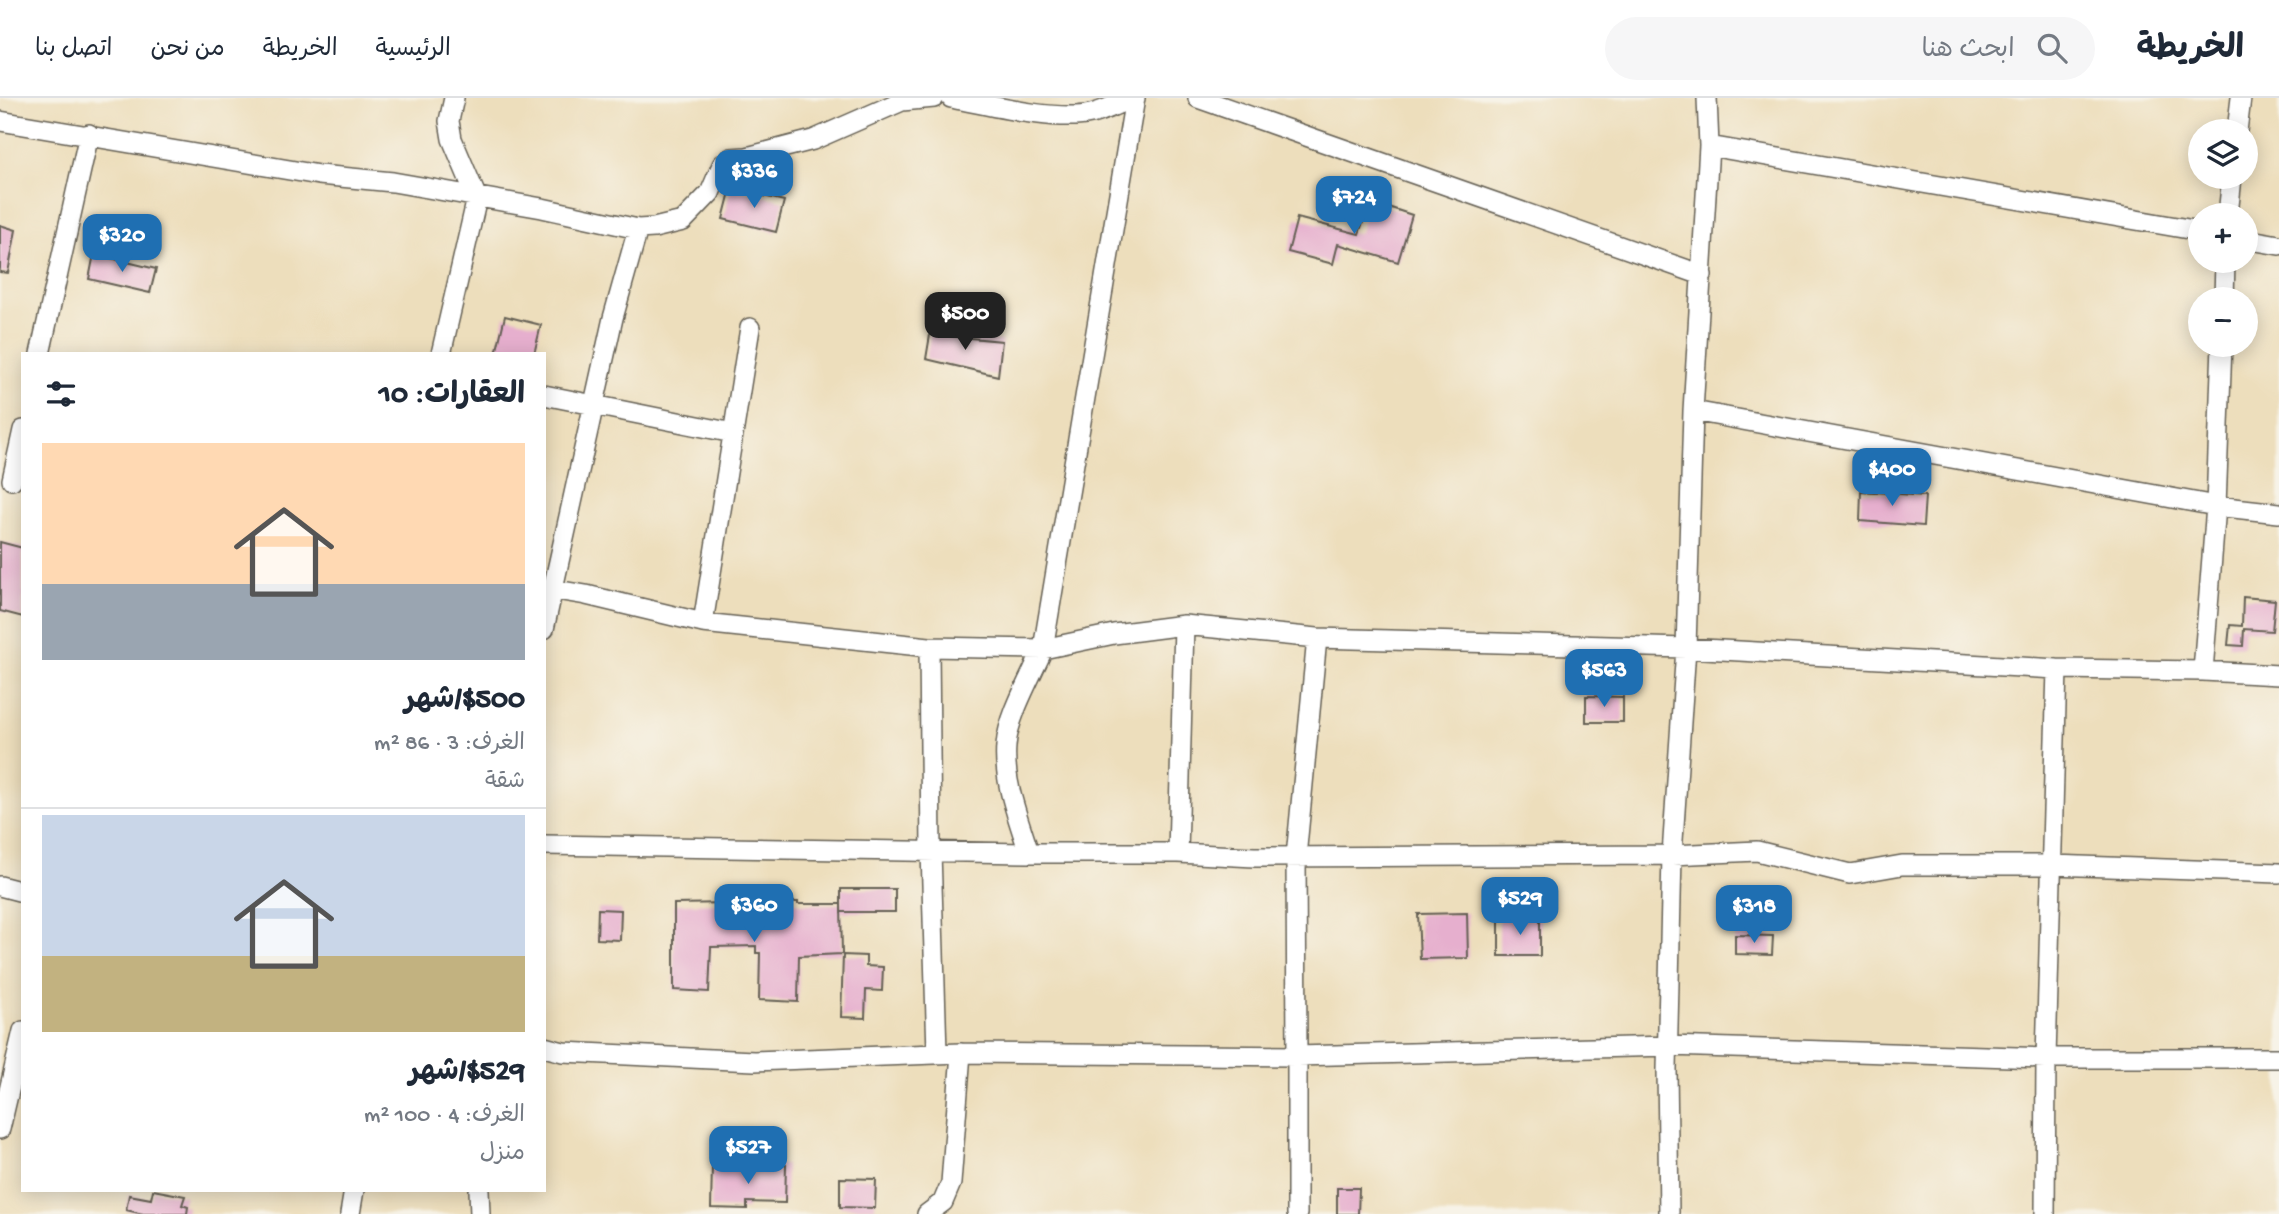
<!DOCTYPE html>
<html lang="ar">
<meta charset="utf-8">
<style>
body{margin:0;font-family:"Gochi Hand","Playpen Sans Arabic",sans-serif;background:#f6f6f7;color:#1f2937;direction:rtl;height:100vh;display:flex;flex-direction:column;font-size:26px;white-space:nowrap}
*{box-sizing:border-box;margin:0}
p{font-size:23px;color:#747a83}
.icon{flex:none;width:38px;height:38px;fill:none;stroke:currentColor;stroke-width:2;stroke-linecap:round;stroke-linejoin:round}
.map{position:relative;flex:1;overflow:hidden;direction:ltr}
.panel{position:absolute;left:21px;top:254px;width:525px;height:840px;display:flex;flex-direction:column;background:#fff;border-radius:0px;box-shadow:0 4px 18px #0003;direction:rtl}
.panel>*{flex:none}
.tools{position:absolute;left:2188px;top:21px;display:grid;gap:14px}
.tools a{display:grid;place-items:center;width:70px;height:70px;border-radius:50%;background:#fff;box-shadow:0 4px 18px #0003;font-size:35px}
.price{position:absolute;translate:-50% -60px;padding:0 16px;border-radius:14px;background:#1f6fb2;color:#fff;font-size:23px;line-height:46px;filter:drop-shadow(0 2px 4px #0008)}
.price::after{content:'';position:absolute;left:50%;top:42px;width:21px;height:16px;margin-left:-10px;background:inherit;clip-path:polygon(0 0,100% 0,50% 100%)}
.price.on{background:#222;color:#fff}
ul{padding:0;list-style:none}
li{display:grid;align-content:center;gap:14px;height:371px;padding:0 21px}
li+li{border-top:2px solid #e0e1e3}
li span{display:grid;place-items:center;height:217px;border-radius:0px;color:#555}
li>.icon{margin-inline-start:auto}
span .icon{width:126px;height:126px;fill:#fffc;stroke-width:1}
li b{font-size:30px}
h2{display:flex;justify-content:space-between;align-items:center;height:84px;padding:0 21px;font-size:30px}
header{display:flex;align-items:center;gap:42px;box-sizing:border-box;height:98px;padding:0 35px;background:#fff;border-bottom:2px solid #e0e1e3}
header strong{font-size:33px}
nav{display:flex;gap:38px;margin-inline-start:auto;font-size:24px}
.search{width:490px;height:63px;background:#f6f6f7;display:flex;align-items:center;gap:18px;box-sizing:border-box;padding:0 24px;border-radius:38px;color:#747a83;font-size:26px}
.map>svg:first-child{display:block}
.building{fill:#e6afce}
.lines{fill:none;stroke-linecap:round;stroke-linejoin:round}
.street-casing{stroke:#656054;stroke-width:22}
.street{stroke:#fff;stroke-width:19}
</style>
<header>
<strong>الخريطة</strong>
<div class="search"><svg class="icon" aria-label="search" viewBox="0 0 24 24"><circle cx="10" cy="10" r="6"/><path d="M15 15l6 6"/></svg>ابحث هنا</div>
<nav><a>الرئيسية</a><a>الخريطة</a><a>من نحن</a><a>اتصل بنا</a></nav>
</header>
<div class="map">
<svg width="2279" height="1116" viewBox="0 0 2279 1116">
<rect width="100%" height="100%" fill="#f7f3e8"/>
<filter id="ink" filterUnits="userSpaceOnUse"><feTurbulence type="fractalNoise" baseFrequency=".0143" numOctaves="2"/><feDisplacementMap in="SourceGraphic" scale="14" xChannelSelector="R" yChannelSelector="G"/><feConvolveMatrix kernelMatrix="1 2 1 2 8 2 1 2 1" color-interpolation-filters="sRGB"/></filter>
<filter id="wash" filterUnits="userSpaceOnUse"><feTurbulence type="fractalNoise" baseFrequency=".00686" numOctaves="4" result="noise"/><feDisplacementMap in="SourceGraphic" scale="28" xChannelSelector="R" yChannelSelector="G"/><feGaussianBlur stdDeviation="1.57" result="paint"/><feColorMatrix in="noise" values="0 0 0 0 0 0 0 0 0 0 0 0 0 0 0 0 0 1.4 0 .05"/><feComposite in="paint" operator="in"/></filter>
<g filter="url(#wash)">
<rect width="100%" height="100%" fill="#eddebc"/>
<g id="blocks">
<path class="building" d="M731,90L784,103L776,134L723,121Z
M1370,103L1412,117L1398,164L1338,146L1333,166L1288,154L1297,120L1359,136Z
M0,127L16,132L8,175L0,174Z
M94,156L156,171L150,195L89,181Z
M505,218L541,227L534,256H496Z
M931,231L951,233L950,238L1002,243L998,278L926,261Z
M1861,393L1925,398L1923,428L1860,423Z
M0,444L23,450V519L0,513Z
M2243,499L2275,502L2272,533L2244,531L2243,548L2228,547L2230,527L2242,528Z
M1586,598L1623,599V624H1586Z
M841,791H895V814H841Z
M782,804H798V806H841L842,856L799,858L798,904L759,902L760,855H756V848L711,849L709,894L674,892V806L729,805V823H782Z
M598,811L621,812L620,842L597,841Z
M1467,815L1468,860L1420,861L1418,816Z
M1540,820V858H1499V821Z
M1735,837L1773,838L1772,857L1735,856Z
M843,857L866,858V868L883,869L882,893L866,892L865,920L841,919Z
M756,1066L786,1067L785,1105L747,1104V1111L711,1110L712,1068L756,1069Z
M840,1080L876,1081L875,1110L840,1109Z
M1337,1090H1359L1358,1116H1337Z
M153,1092L185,1098L182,1107L188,1109L187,1116H143L126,1112L129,1097L151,1101Z"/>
</g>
</g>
<g filter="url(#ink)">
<use href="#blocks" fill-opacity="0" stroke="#656054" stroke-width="2"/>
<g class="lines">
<defs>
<path id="street" d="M951,0C987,7 1057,24 1091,16C1105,13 1119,5 1132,0
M1198,0L1702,177
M0,23L319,77L393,84L542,110L638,131L654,130L683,123L710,95L722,67L731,60L747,59L813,42L902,3L934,0
M2237,33L2241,0
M1709,48L2200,133
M2228,117L2232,79
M2245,141L2279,147
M2224,201L2225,163
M40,256L89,36
M441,256L477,100L452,41L449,23L454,0
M544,297L733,335
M1693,313L2216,408L2279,415
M12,382L23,332
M544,490L586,497L703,525L929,549L1043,551L1135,0
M703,525L750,230
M544,531L613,220L638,131
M929,549L931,753L937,955
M2203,573L2216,408L2222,247
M544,747L1029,755H1178L1254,759L1672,757L1757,753L1850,776L1902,767H2052L2279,775
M1029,755C1019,722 1003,684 1006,648C1008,618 1031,579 1043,551L1114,536L1184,527L1317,540L1686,550L2057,571L2203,573L2279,577
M1178,755L1184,527
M0,788L23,794
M544,949L563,954L754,963L961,955L1297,958L1296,759L1317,540
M0,1031L23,933
M479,1092L480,1116
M350,1116L354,1092
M927,1116L943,1104L951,1085L961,955
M1297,1116V958L1669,948L2046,960H2279
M1669,1116L1667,971L1672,757L1686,550L1693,313L1709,48L1707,0
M2045,1116L2046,960L2057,571"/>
</defs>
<use href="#street" class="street-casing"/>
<use href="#street" class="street"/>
</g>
</g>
</svg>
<div class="tools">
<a><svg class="icon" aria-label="layers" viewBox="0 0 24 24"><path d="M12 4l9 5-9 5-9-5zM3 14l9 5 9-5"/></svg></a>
<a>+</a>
<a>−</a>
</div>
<b class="price" style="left:754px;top:112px">$336</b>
<b class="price" style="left:1354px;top:138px">$724</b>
<b class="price" style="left:122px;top:176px">$320</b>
<b class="price on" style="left:965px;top:254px">$500</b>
<b class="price" style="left:1892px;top:410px">$400</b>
<b class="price" style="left:1604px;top:611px">$563</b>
<b class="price" style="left:1520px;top:839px">$529</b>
<b class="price" style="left:754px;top:846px">$360</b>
<b class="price" style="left:1754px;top:847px">$318</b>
<b class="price" style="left:748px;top:1088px">$527</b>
<section class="panel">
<h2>العقارات: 10<svg class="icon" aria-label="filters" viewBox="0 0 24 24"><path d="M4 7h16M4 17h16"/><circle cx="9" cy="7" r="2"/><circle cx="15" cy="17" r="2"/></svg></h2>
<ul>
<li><span style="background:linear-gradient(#ffd9b3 65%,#9aa5b1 0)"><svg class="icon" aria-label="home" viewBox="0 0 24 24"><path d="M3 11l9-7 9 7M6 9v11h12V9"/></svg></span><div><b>$500/شهر</b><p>الغرف: 3 · 86 m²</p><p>شقة</p></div></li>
<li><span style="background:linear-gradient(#c9d6e8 65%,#c2b280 0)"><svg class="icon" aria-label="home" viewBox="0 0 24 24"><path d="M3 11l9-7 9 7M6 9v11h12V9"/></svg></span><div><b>$529/شهر</b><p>الغرف: 4 · 100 m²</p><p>منزل</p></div></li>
</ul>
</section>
</div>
